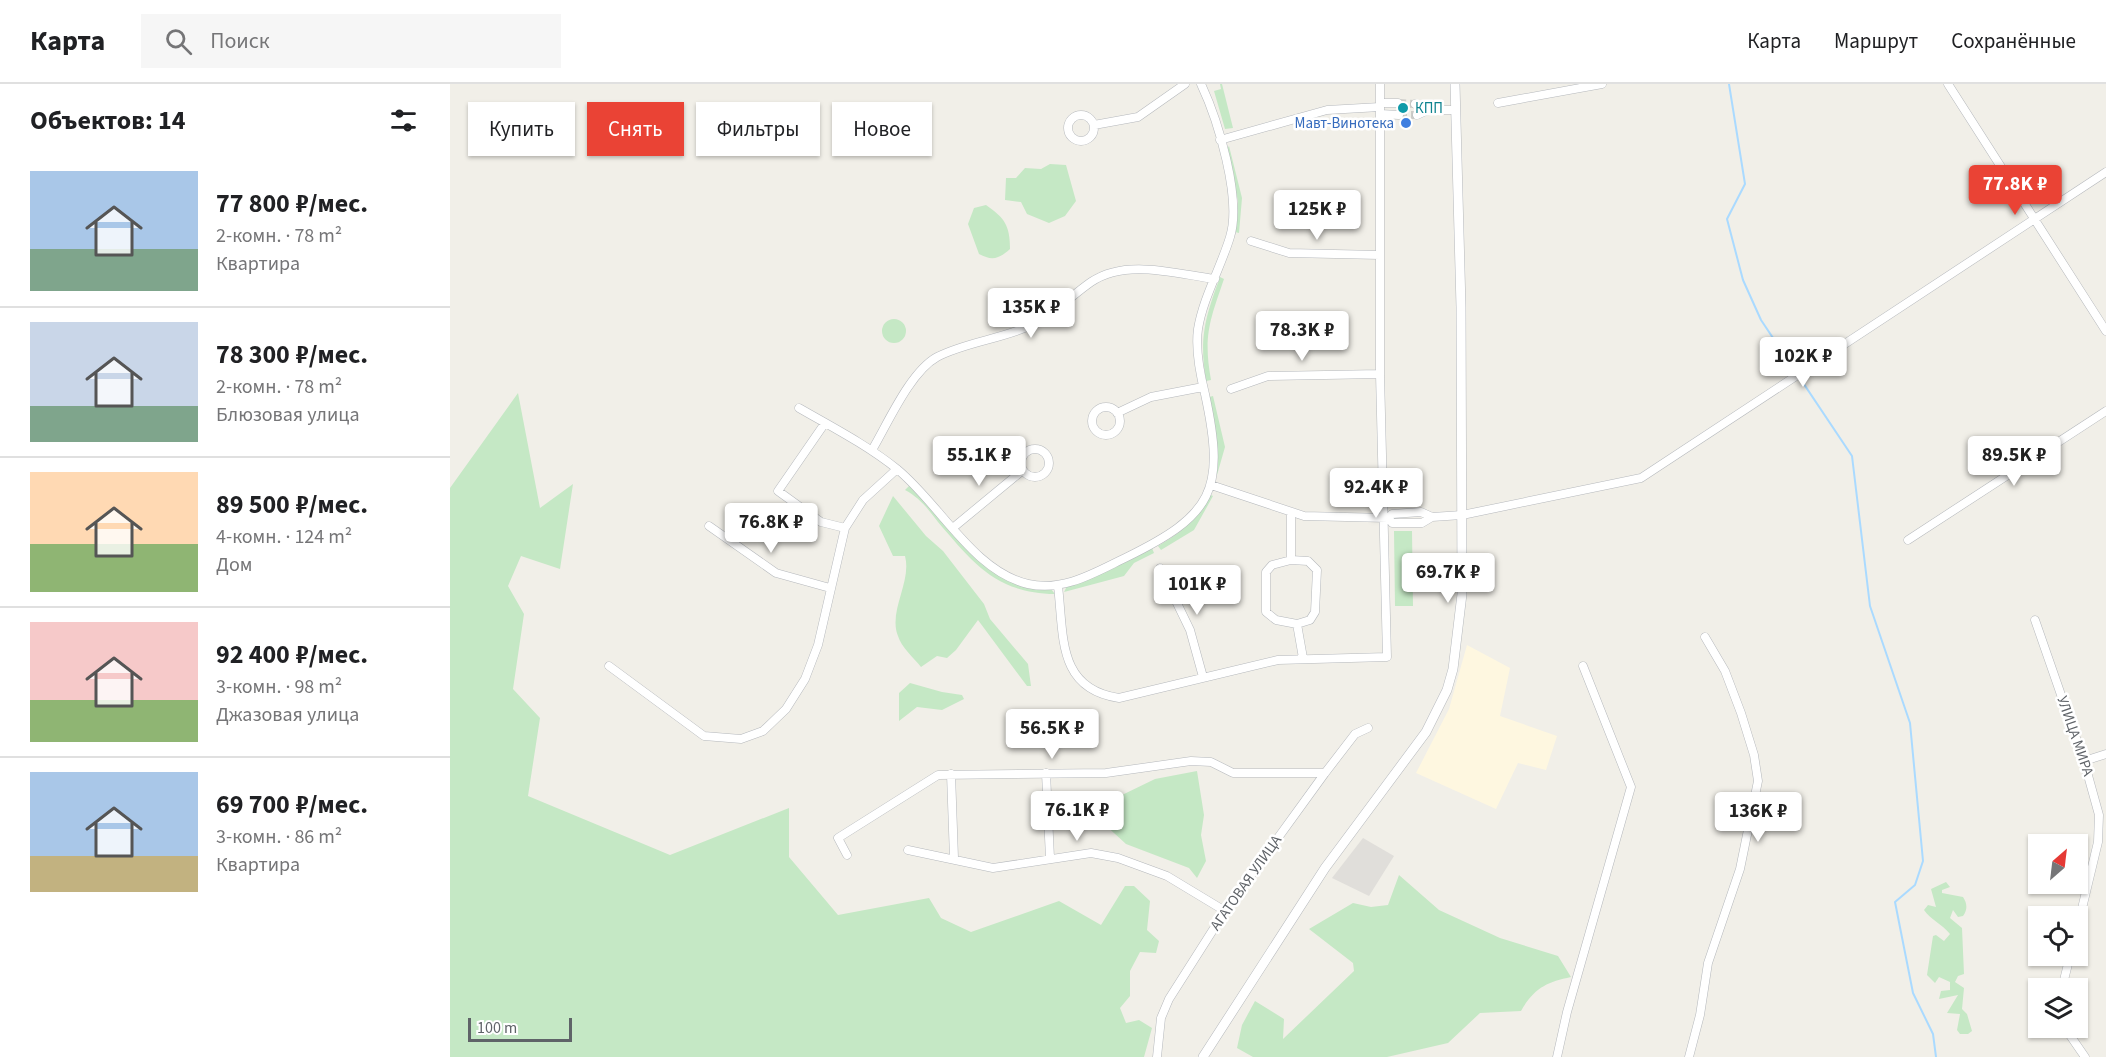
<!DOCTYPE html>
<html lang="ru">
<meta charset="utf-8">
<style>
body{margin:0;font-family:"Source Sans 3",sans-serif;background:#f6f6f6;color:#202124;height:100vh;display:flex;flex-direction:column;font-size:22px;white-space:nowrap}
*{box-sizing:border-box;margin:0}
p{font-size:20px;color:#757577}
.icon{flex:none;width:33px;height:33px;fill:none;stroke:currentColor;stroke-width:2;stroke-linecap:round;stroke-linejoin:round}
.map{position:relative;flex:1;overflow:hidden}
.details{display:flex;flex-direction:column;background:#fff;width:450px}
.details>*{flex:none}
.top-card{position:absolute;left:18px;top:18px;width:570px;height:54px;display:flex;gap:12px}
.needle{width:39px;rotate:28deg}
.fabs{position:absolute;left:1578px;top:750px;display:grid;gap:12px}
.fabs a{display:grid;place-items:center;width:60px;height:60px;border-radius:0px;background:#fff;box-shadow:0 2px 4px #0004;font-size:30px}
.scale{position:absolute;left:18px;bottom:15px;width:104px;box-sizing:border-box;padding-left:6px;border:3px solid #5f6368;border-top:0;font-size:16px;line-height:21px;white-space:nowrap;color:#5f6368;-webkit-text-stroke:4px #fff;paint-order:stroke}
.price{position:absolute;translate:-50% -51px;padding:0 14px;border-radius:6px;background:#fff;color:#222;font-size:20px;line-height:39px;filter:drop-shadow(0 2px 3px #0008)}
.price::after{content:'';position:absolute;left:50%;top:36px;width:18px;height:14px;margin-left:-9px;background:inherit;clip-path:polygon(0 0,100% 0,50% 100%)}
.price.active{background:#ea4335;color:#fff}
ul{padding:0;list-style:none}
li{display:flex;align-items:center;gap:18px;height:150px;padding:0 30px}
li+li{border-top:2px solid #e0e0e0}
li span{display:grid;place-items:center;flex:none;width:168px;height:120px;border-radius:0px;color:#555}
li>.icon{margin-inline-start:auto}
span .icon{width:72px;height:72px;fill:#fffc;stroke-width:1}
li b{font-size:26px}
h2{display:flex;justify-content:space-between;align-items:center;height:72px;padding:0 30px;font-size:26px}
.pill{padding:0 21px;border-radius:0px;background:#fff;box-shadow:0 2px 4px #0004;font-size:21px;line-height:54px}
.pill.active{background:#ea4335;color:#fff}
header{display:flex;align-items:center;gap:36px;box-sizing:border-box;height:84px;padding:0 30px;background:#fff;border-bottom:2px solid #e0e0e0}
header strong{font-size:28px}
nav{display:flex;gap:33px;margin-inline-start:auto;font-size:21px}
.search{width:420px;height:54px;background:#f6f6f6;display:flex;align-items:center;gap:15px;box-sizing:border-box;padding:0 21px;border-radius:0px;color:#757577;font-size:22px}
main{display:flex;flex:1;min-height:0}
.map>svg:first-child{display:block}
.commercial{fill:#fef7e0}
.industrial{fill:#e0deda}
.green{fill:#c5e8c5}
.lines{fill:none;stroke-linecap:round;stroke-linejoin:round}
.stream{stroke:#aadaff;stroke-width:2}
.minor-tunnel{stroke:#ccccc8;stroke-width:8;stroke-dasharray:8 4;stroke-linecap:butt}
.minor-casing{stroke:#b5b8bc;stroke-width:9}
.tertiary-casing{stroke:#b5b8bc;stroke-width:10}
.minor{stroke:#fff;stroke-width:8}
.tertiary{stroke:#fff;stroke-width:9}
.culture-dot{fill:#0f9aa8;stroke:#fff;stroke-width:2}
.shop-dot{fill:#3f7fe0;stroke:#fff;stroke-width:2}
.labels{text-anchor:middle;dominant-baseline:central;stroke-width:5;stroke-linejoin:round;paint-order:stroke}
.culture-label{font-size:15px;fill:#0d838f;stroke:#fff;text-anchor:start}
.shop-label{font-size:15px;fill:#366cbe;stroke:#fff;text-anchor:end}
.street-label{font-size:15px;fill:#5f6368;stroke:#fff}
</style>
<header>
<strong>Карта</strong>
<div class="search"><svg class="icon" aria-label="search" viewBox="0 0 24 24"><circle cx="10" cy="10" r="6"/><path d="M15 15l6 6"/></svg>Поиск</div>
<nav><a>Карта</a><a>Маршрут</a><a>Сохранённые</a></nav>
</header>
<main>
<section class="details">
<h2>Объектов: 14<svg class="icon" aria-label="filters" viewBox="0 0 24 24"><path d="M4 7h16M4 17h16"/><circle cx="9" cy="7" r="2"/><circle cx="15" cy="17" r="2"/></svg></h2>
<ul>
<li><span style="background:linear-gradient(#a9c7e8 65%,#7fa58c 0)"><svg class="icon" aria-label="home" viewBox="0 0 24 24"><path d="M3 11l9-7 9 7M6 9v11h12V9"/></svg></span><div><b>77 800 ₽/мес.</b><p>2-комн. · 78 m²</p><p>Квартира</p></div></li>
<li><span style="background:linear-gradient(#c9d6e8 70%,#7fa58c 0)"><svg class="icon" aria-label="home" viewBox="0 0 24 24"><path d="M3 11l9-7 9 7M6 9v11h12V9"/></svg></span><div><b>78 300 ₽/мес.</b><p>2-комн. · 78 m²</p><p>Блюзовая улица</p></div></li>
<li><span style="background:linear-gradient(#ffd9b3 60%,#8fb573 0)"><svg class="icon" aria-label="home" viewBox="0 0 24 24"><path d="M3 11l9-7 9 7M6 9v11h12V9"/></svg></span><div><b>89 500 ₽/мес.</b><p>4-комн. · 124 m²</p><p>Дом</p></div></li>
<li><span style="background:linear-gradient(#f6c9c9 65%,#8fb573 0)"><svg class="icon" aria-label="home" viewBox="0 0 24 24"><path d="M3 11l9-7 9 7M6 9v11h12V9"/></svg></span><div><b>92 400 ₽/мес.</b><p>3-комн. · 98 m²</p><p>Джазовая улица</p></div></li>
<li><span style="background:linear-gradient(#a9c7e8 70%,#c2b280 0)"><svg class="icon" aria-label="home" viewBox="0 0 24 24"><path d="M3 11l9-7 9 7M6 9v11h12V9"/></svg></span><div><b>69 700 ₽/мес.</b><p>3-комн. · 86 m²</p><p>Квартира</p></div></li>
</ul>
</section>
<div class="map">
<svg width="1656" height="973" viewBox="0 0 1656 973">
<rect width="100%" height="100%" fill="#f1efe8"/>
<path class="commercial" d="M1017,561L1060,584L1050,632L1107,652L1096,686L1068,679L1046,725L966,689L999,625Z"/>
<path class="industrial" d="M913,754L944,772L919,812L882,794Z"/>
<path class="green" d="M770,0H772L783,44L775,45L764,7L771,5Z
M779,62L792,114L789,149L785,148L788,117L776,66Z
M600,80L616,81L626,117L615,132L599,139L577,130L571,118L555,116L556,94H566L575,84L591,85Z
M536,121C555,134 560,142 560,165C549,175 542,177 529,170L518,140L524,124Z
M770,193L774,195C760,236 753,252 761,296L756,297C749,254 755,234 770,193Z
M432 247a12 12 0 1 1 24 0a12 12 0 1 1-24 0Z
M68,309L90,424L123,400L110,485L71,472L58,502L74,530L63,605L90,634L78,712L220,771L339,724V773L388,831L479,814L491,834L521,848L609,817L651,841L675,802H684L700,817L697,846L709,857L706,869L690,868L680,887V912L670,924L676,939L689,936L702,944L694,973H0V404Z
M763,312L775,363L767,391V364L759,313Z
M459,402L463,403C505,450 533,502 601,505L605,510C546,509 524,480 488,438C478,425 470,414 455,406Z
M759,410L763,412L744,446L711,466L708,462C732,448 747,435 759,410Z
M443,412L476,452L493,467L534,520L540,535L578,580L581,602H577L528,536L506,566L497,574L487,572L471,583C464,574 451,563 448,552C438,527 462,498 455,472H443L429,442Z
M944,447H962L963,522H945Z
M702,464L704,469L684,479L674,492L614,508L617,502L652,489Z
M460,599L492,608L512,611L514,615L492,626L467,623L449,637V609Z
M747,687L754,731L751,751L756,777L747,794L739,784L676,760L652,738L672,711L705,695Z
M949,791L989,826L1050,854L1108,872L1121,893C1097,898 1084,904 1071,927L1030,929L998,959L937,973H803L787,964L792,941L805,917L834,935L833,955L904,887L903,879L859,845L903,819L921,823L938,821Z
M1496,798L1500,803L1492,806V809L1513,813C1517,819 1518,825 1513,832L1508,833L1503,826L1500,834L1512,844L1514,890L1508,892L1505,898L1514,904L1512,925L1517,930L1522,947L1518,950H1510L1507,946L1510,930L1497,929L1508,911L1489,915L1491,907L1500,906V898L1489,893L1485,899L1477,891L1483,852L1486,851L1494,857L1500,850C1492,840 1480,835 1474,826L1478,821L1486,823L1481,805Z"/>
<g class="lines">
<path class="stream" d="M1279,0L1295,100L1277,135L1293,196L1311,236L1402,372L1420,522L1460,639L1473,777L1465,801L1445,818L1463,909L1483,950L1486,973"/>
<path class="minor-tunnel" d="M948,19L965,20
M949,31H967"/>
<defs>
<path id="minor" d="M1498,0L1656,247
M930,19H948
M1048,19L1152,0
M965,20L978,26L967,31
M978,26H1005
M930,30L949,31
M618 44a13 13 0 1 1 26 0a13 13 0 1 1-26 0Z
M644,41L688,33L735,0
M770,56L877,26L930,23
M801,157L839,169L930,171
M781,305L818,292L930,290
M642 337a14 14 0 1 1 28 0a14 14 0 1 1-28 0Z
M349,324C382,343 417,361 447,385C490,420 523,487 578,500C613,508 644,489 675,474C763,431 776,407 755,310C750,290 745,266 748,245C753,214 771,183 780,153C792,115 768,36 751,0
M667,329L701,313L753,303
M375,339L328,407L371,438L395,444
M571 379a14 14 0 1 1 28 0a14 14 0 1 1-28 0Z
M422,366C438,339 460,288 487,273C516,258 552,255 582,241C604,230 621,212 641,198C676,174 726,190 765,195
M761,401L854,432L938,434
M841,428V476L858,477L867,486L865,528L860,536L847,540L853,574
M971,428L982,433L972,439H942L939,434L942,430Z
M982,433L1012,431L1191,394L1656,88
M259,442L326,489L380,504
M504,443L573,386
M1458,456L1656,327
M841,476L822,481L816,488V528L826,536L847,540
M710,484L740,546L753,593
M608,502C614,552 607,605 669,614L828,576L937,573L930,290V0
M1585,536L1634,677L1649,731L1648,758L1628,841
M159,582L254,652L291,655L313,647L336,625L355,595L368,561L395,444L413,416L447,385
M1634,677L1656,670
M596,689L600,774
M501,690L504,774
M458,766L543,784L641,769L668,774L717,792L775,827
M397,771L388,754L488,691L656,689L741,677L761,678L783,689H875
M1612,904L1620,872
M1615,944L1635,973
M707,973L711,934L719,915L775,827L875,689L905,650L918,644
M1107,973L1117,928L1181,703L1133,582
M1239,973L1250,931L1258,879L1290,785L1308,697L1304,671L1291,629L1275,587L1255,553"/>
<path id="tertiary" d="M753,973L875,784L976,648L997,606L1003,585L1012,510L1011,223L1005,0"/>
</defs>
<use href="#minor" class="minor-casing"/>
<use href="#tertiary" class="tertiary-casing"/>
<use href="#minor" class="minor"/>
<use href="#tertiary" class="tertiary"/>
</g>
<circle class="culture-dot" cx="953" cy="24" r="6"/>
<circle class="shop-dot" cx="956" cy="39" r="6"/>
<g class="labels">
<g class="culture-label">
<text x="965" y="24">КПП</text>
</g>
<g class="shop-label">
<text x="944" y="39">Мавт-Винотека</text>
</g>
<g class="street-label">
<text transform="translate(1625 652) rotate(71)">УЛИЦА МИРА</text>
<text transform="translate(796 799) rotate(-55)">АГАТОВАЯ УЛИЦА</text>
</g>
</g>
</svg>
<div class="fabs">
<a><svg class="needle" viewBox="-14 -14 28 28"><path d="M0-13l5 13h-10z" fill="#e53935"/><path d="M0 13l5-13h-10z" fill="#757577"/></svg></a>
<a><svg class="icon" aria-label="locate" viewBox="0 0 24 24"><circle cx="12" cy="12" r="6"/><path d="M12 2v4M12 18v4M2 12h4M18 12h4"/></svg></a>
<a><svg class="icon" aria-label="layers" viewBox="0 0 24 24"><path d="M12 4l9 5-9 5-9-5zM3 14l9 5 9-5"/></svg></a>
</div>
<div class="scale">100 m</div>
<b class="price active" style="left:1565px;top:132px">77.8K ₽</b>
<b class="price" style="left:867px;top:157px">125K ₽</b>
<b class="price" style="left:581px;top:255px">135K ₽</b>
<b class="price" style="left:852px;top:278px">78.3K ₽</b>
<b class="price" style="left:1353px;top:304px">102K ₽</b>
<b class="price" style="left:529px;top:403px">55.1K ₽</b>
<b class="price" style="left:1564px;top:403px">89.5K ₽</b>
<b class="price" style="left:926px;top:435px">92.4K ₽</b>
<b class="price" style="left:321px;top:470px">76.8K ₽</b>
<b class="price" style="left:998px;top:520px">69.7K ₽</b>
<b class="price" style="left:747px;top:532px">101K ₽</b>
<b class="price" style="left:602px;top:676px">56.5K ₽</b>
<b class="price" style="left:627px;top:758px">76.1K ₽</b>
<b class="price" style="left:1308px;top:759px">136K ₽</b>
<div class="top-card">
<a class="pill">Купить</a>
<a class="pill active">Снять</a>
<a class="pill">Фильтры</a>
<a class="pill">Новое</a>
</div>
</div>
</main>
